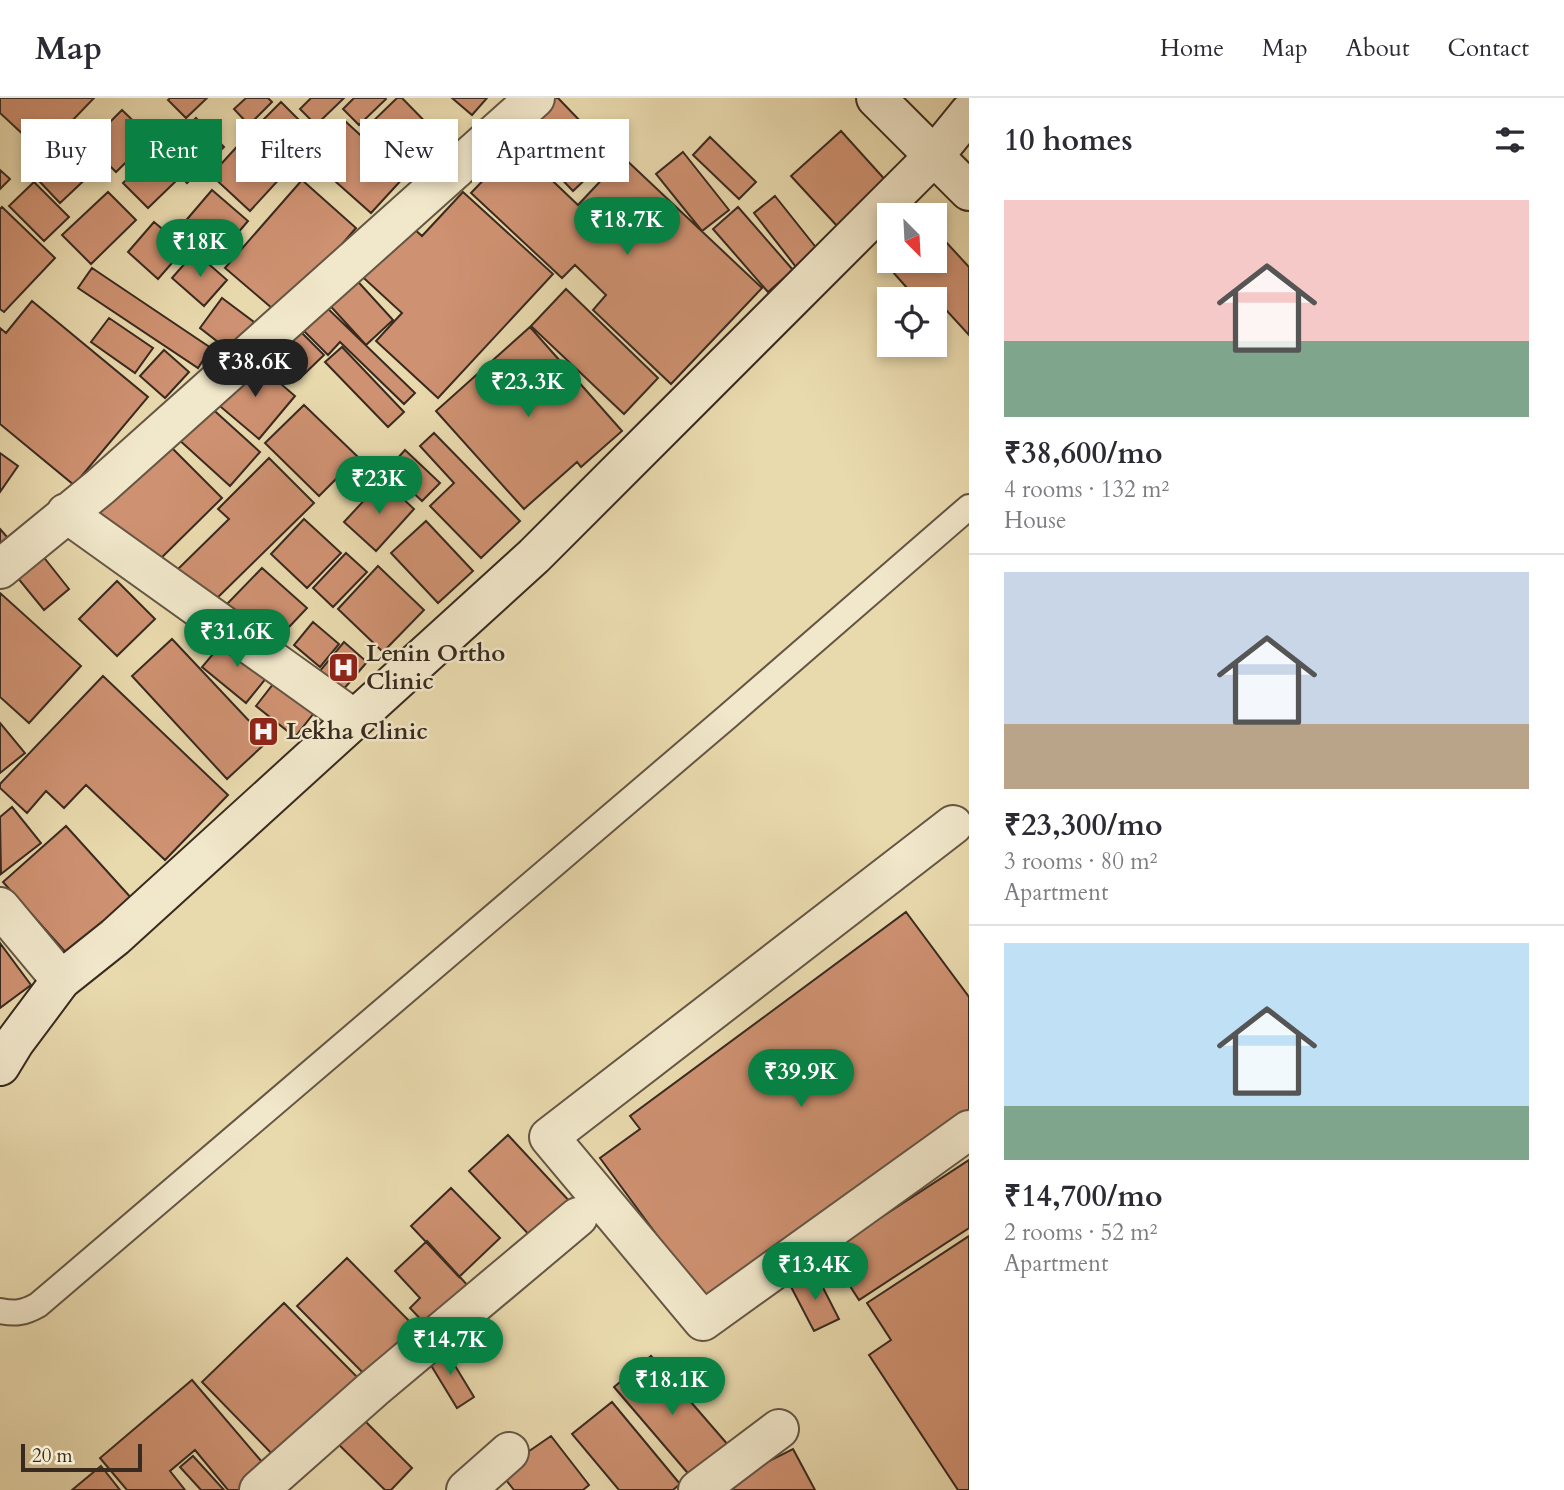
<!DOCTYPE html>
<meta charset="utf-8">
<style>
body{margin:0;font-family:Cardo,serif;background:#f2f2f3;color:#2b2b33;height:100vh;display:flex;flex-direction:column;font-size:26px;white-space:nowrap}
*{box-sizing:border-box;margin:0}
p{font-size:23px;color:#7c7c81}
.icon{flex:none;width:38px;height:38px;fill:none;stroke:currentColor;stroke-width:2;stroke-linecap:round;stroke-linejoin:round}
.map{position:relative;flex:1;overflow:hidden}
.panel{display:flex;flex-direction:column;background:#fff;width:595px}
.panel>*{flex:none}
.guide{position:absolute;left:21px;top:21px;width:665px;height:63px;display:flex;gap:14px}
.needle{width:46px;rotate:156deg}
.buttons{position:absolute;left:877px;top:105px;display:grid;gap:14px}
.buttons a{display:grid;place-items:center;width:70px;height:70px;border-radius:0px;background:#fff;box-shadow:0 4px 10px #0003;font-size:35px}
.scale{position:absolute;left:21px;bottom:18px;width:121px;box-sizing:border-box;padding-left:7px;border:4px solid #392a20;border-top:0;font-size:19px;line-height:24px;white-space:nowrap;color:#392a20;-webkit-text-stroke:5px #f1e7ca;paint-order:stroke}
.price{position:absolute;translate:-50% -60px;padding:0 16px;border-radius:24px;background:#0b8043;color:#fff;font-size:23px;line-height:46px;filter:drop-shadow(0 2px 4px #0008)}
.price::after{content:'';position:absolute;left:50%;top:42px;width:21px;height:16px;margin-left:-10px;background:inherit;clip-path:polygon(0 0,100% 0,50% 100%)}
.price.on{background:#222;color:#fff}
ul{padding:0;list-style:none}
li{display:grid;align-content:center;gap:14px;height:371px;padding:0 35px}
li+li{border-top:2px solid #e1e1e2}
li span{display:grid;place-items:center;height:217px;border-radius:0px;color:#555}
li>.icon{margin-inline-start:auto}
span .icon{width:126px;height:126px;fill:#fffc;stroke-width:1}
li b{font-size:30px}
h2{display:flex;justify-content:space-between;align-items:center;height:84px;padding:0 35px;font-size:30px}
.chip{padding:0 24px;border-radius:0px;background:#fff;box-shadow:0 4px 10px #0003;font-size:24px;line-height:63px}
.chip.on{background:#0b8043;color:#fff}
header{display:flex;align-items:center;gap:42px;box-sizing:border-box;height:98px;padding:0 35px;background:#fff;border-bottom:2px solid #e1e1e2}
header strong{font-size:33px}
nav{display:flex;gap:38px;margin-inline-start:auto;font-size:24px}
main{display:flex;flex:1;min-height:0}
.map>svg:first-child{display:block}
.building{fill:#ce9171;stroke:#392a20;stroke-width:2}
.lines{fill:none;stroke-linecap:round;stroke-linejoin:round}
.lane-casing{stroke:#655644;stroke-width:28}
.street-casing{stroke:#655644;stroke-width:42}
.secondary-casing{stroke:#392a20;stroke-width:42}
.lane{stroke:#f1e7ca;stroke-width:24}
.street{stroke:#f1e7ca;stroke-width:38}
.secondary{stroke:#f1e7ca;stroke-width:38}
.labels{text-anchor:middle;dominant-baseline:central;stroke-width:5;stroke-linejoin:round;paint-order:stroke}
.poi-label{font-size:24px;font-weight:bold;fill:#392a20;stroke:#f1e7ca;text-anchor:start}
</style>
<header>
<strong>Map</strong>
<nav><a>Home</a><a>Map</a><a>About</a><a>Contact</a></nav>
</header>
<main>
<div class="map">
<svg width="969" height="1392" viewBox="0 0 969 1392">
<rect width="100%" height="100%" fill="#e9daae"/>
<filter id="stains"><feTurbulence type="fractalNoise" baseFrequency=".00286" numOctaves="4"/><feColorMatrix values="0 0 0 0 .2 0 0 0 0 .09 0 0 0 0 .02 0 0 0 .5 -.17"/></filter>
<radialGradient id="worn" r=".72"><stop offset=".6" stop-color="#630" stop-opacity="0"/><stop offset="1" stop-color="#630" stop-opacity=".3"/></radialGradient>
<path class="building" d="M0,0H94L42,54L0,15Z
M170,0H207L186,20L168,2Z
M246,0H268L272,4L249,27L234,11Z
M311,0H344L316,27L300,11Z
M354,0H385L386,1L359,27L343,11Z
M397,0H402L446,45L411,79L365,31Z
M452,0H487L472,17Z
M546,0H558L612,56L573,93L514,31Z
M281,4L306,29L283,52L258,27Z
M122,12L151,40L116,74L88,46Z
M196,20L224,49L187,85L159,56Z
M345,23L405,78L371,115L310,61Z
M841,33L888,85L838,129L791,78Z
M710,39L756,84L739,101L693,57Z
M244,41L283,77L250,113L211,77Z
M516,48L578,107L623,59L762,190L671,286L593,212L606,197L575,167L562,180L471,95Z
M73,53L94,73L60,105L40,84Z
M683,54L729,112L702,133L656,76Z
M152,58L176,83L148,110L123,85Z
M0,72L10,81L0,91Z
M302,82L356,130L280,217L225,170Z
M34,84L69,119L44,143L9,108Z
M212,92L248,123L213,164L177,133Z
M108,94L136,122L91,166L62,137Z
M463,94L553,176L438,300L376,243L402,215L355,172L403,121L422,138Z
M775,98L818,152L796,169L754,115Z
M2,109L55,160L4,214L0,211V111Z
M738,109L793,172L768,194L713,131Z
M154,124L185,150L158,181L128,154Z
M934,131L969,169V237L927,191L916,200L884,164L889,159V163H934Z
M195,154L227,182L204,208L172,180Z
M92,170L211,250L198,270L78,190Z
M351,176L393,222L366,247L324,201Z
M566,191L658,280L624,316L531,228Z
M222,200L254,224L231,254L200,230Z
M319,202L415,295L404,306L340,244L328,257L296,225Z
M32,203L148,299L74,387L0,326V230L6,235Z
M109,220L153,250L135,275L91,244Z
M295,228L324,257L299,281L270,251Z
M530,229L622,333L581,369L577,364L524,411L436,313Z
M342,249L404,314L388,329L325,264Z
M164,252L189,274L165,300L140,278Z
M252,261L295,298L259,341L215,304Z
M207,306L260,354L230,388L177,340Z
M304,307L358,359L319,398L265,345Z
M434,335L520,423L481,460L430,408L454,385L420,348Z
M167,345L222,400L152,469L97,414Z
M405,352L440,385L422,403L388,371Z
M0,355L18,368L0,394Z
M269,360L314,405L211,506L177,472L229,421L218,411Z
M383,382L414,411L376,453L344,424Z
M304,421L341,455L307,490L271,456Z
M426,423L473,473L438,505L391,455Z
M0,431L14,447L0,459Z
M38,452L69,491L44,512L12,473Z
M346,455L367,474L333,509L313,490Z
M378,468L424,512L383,554L338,511Z
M262,470L307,510L272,547L227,506Z
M117,483L155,521L117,558L79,521Z
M0,495L81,568L29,625L0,599Z
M313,524L339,546L320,569L294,547Z
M229,537L272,573L246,605L202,569Z
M172,541L268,643L227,681L132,578Z
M344,544L367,564L342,593L319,574Z
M281,576L321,606L295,639L256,608Z
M103,578L228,697L165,762L86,687L64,710L46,693L27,715L0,690V686Z
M0,625L25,655L0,675Z
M12,709L41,745L1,776L0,719Z
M66,728L133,802L69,858L3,784Z
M906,814L969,899V1011L707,1205L600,1060L640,1031L630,1018Z
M0,845L31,887L0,910Z
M508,1037L572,1106L534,1142L469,1073Z
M969,1062V1130L859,1202L828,1154Z
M451,1090L500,1140L459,1179L411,1128Z
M969,1138V1392H958L869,1257L891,1242L867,1205Z
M427,1143L470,1190L428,1229L410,1210L420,1200L395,1173Z
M347,1160L424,1238L375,1287L297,1208Z
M815,1174L839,1221L814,1233L790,1187Z
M284,1205L362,1284L280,1364L202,1284Z
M443,1248L474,1299L457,1310L426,1259Z
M651,1258L729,1348L692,1380L614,1289Z
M192,1282L268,1371L243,1392H228L195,1352L170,1373L185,1392H127L100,1360Z
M612,1304L680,1386L673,1392H619L572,1336Z
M356,1314L412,1370L391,1392H385L331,1339Z
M551,1338L589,1387L583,1392H514L502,1377L522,1358Z
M793,1351L815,1392H725L722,1387Z
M193,1358L224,1392H201L180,1369Z
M101,1368L120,1392H72Z"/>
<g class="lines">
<defs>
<path id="lane" d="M0,1213C15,1216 24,1215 38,1207L727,619L969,409"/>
<path id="street" d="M66,415L354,621
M0,471L100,389L535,0
M953,727L549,1039L703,1223L969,1032
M0,809L61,882
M259,1392L373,1291L578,1119
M466,1392L509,1354
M698,1392L779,1331"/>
<path id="secondary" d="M876,0L969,93
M0,968L14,945L61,882L115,839L534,458L934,58L969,15"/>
</defs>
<use href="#lane" class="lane-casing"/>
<use href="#street" class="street-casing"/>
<use href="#secondary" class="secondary-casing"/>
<use href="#lane" class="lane"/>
<use href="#street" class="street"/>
<use href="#secondary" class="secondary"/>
</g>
<defs>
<symbol id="hospital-square" viewBox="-11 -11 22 22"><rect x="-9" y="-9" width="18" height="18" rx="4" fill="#8f2418" stroke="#f1e7ca"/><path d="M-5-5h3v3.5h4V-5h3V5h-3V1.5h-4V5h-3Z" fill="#fff"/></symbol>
</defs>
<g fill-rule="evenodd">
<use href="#hospital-square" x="326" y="552" width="35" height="35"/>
<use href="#hospital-square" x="246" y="616" width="35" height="35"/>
</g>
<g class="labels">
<g class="poi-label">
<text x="366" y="555">Lenin Ortho<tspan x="366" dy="28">Clinic</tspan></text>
<text x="286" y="633">Lekha Clinic</text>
</g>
</g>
<rect width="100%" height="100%" filter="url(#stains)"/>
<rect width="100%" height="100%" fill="url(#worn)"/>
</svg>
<div class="buttons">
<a><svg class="needle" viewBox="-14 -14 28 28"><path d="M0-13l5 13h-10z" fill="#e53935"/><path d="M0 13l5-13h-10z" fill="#7c7c81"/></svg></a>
<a><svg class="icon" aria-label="locate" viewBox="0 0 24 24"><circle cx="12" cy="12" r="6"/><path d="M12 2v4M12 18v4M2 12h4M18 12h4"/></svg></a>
</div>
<div class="scale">20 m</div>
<b class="price" style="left:627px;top:159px">₹18.7K</b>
<b class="price" style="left:200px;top:181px">₹18K</b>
<b class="price on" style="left:255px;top:301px">₹38.6K</b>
<b class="price" style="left:528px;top:321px">₹23.3K</b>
<b class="price" style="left:379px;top:418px">₹23K</b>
<b class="price" style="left:237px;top:571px">₹31.6K</b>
<b class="price" style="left:801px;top:1011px">₹39.9K</b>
<b class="price" style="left:815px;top:1204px">₹13.4K</b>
<b class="price" style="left:450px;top:1279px">₹14.7K</b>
<b class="price" style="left:672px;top:1319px">₹18.1K</b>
<div class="guide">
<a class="chip">Buy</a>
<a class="chip on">Rent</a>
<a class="chip">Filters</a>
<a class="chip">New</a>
<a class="chip">Apartment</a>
</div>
</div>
<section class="panel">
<h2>10 homes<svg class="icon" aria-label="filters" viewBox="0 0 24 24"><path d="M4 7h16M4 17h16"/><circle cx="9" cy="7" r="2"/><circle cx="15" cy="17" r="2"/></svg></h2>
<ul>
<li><span style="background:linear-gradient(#f6c9c9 65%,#7fa58c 0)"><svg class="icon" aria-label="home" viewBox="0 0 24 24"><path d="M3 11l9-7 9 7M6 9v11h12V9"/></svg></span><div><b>₹38,600/mo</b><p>4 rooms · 132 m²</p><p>House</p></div></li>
<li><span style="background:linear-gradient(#c9d6e8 70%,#b9a48a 0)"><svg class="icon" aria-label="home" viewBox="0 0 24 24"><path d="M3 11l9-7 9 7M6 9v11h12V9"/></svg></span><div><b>₹23,300/mo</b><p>3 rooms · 80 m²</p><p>Apartment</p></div></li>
<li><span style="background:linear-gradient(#bfe0f5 75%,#7fa58c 0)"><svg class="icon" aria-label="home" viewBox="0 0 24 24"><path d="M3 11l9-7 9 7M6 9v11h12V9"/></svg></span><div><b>₹14,700/mo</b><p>2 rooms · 52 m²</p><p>Apartment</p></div></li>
</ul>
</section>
</main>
